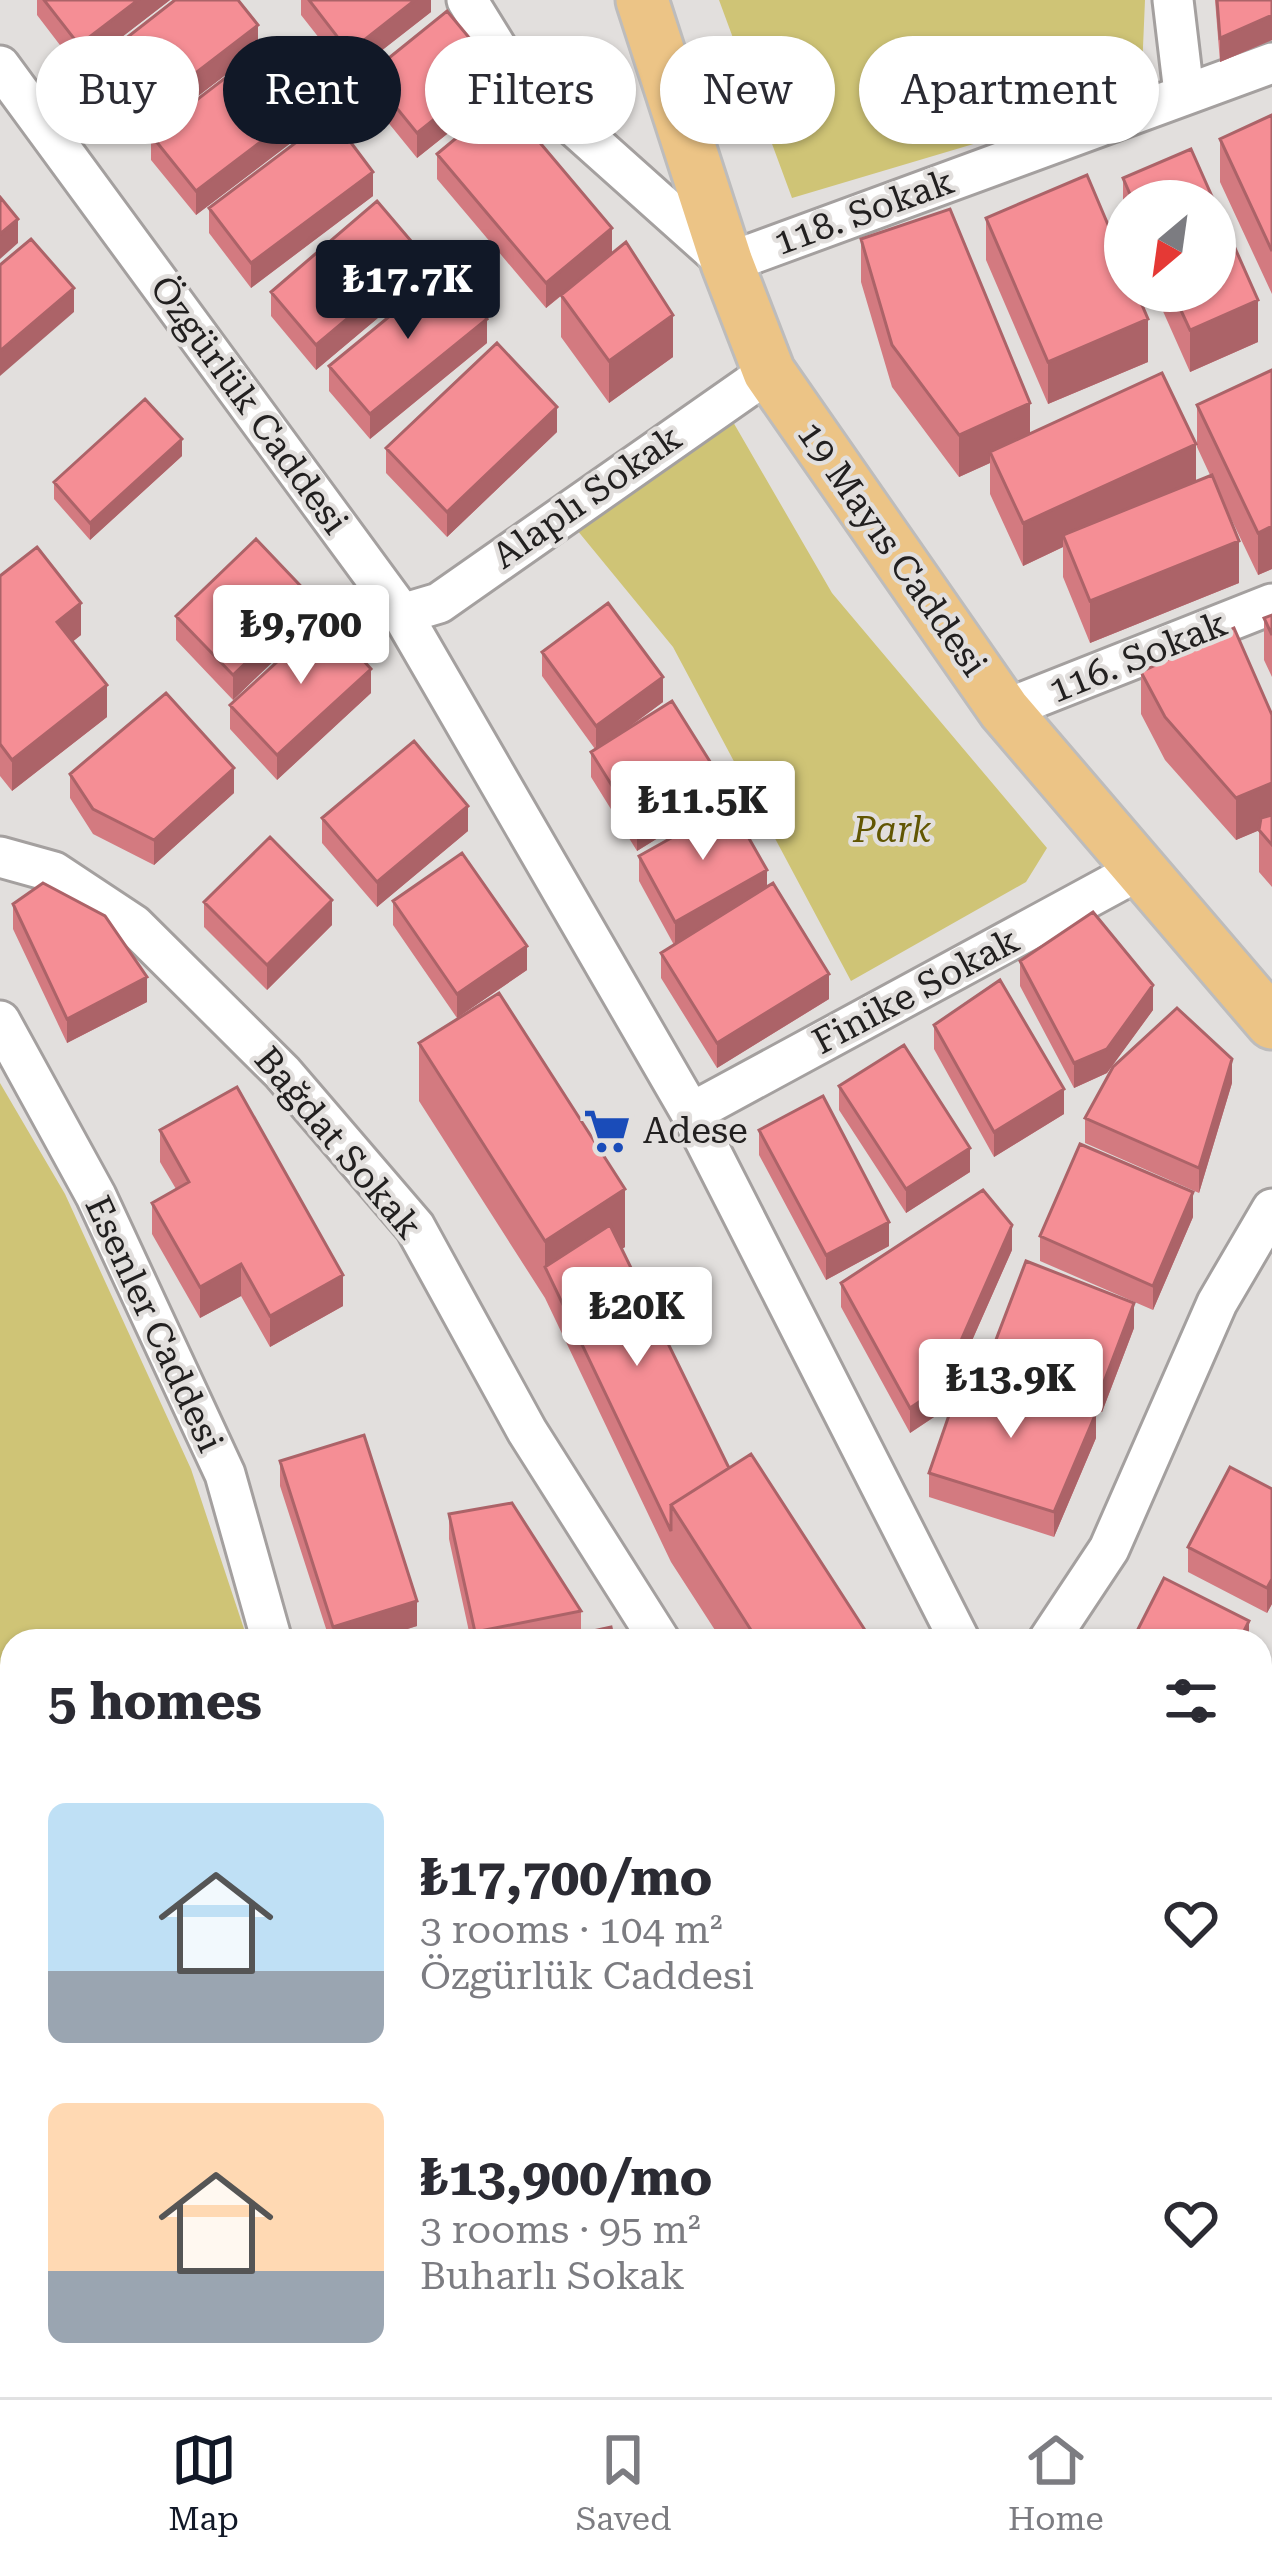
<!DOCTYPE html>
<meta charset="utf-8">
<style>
body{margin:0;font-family:"Roboto Serif",serif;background:#f2f2f3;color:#2b2b33;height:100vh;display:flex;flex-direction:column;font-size:45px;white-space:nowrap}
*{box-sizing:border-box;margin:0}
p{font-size:39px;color:#7c7c81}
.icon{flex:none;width:66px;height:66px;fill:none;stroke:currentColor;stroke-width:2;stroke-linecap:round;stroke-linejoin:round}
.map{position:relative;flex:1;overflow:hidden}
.drawer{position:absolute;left:0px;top:1629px;width:1272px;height:768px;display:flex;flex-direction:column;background:#fff;border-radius:36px 36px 0 0;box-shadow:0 3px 9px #0004}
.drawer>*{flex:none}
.hud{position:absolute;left:36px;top:36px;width:1200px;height:108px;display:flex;gap:24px}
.needle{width:78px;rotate:209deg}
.tools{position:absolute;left:1104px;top:180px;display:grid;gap:24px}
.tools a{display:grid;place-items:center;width:132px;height:132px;border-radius:50%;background:#fff;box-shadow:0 3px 9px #0004;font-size:60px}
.price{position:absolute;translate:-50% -102px;padding:0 27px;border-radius:12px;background:#fff;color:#222;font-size:39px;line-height:78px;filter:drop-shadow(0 3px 6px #0008)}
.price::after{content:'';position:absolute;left:50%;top:72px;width:36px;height:27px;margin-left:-18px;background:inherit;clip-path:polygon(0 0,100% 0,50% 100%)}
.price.current{background:#111827;color:#fff}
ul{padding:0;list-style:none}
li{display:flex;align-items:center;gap:36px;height:300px;padding:0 48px}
li span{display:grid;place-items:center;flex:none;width:336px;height:240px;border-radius:18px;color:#555}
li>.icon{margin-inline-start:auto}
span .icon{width:144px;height:144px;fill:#fffc;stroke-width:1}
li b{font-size:51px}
h2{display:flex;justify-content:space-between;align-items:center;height:144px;padding:0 48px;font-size:51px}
.chip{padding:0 42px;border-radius:54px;background:#fff;box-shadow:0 3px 9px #0004;font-size:42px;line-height:108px}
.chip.current{background:#111827;color:#fff}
.menu{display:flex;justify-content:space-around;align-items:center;height:168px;border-top:3px solid #e1e1e2;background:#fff;font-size:33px;color:#7c7c81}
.menu a{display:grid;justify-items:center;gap:6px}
.menu .current{color:#111827}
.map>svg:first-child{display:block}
.green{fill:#cfc476}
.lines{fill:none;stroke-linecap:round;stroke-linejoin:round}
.minor-casing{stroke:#a4a09f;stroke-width:45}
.major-casing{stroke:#bdbcbc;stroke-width:57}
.path{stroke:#8f8d8b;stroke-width:8;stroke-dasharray:9 6;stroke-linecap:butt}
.minor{stroke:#fff;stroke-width:39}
.major{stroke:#ecc486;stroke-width:51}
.wall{fill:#d37a80}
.shaded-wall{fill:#ac6368}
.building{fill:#f58e95;stroke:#ac6368;stroke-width:3}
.labels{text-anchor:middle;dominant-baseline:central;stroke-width:9;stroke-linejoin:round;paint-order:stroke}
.street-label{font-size:36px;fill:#222020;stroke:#e2dfdd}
.park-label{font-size:36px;font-style:italic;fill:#615602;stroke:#e2dfdd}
.poi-label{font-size:36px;fill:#222020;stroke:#e2dfdd;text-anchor:start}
</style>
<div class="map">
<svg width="1272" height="2397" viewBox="0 0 1272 2397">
<rect width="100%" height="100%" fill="#e2dfdd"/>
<path class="green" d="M719,0H1145L1141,94L792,198Z
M725,408L832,593L1047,848L1026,882L851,981L673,647L577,530Z
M0,1083L65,1194L191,1469L248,1641H12V2371L0,2388Z
M308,2385H719L710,2397H302Z"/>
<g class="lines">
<defs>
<path id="minor" d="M467,0L509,68L727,263L1272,63
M1173,0L1184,93
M0,66L402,614L691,1113L960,1641
M402,614L439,603L769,372
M1004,710L1272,604
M0,857L54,872L134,925L282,1072L415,1227L527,1431L660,1641
M0,1021L96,1196L225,1474L272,1641
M691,1113L1141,869
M1048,1641L1109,1549L1217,1303L1272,1209
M32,2397L40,2385
M742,2397L751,2385"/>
<path id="major" d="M642,0L727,263L769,372L1004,710L1272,1023
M1260,2334L1272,2312
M1224,2397L1231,2385"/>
</defs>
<use href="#minor" class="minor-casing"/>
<use href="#major" class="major-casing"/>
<path class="path" d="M0,1674L12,1753
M0,1967L12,1916
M582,2385L587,2397
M346,2397L353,2385
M377,2397L384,2385
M424,2397L430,2385
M596,2397L604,2385"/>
<use href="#minor" class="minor"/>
<use href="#major" class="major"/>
</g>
<path class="wall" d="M37,0H170L79,70L37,15Z
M301,0H431V12L349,76L301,15Z
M1215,0H1272V40L1220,62Z
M258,50L137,143L93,88V64Z
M369,74L496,95L417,158L369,99Z
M1272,115V294L1220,182V139Z
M317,123L196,215L151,160V135Z
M437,154L612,253L673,357L609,403L561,337V296L546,308L437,179Z
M1123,178L1214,201H1125V226L1123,221Z
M373,196L251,288L209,233V208Z
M986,218L1148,362L1048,404L986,260Z
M861,239L1030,434L1196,481L1210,475L1197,447V405L1272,370V569L1258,575L1226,508L1239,583L1090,643L1063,577V547L1023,566L990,494V463L959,477L892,387L861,282Z
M423,280L316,370L271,316V292Z
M1154,291H1215L1258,342L1190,372Z
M487,343L370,439L329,391V366Z
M557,432L447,537L386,473V448Z
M182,456L90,540L54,499V482Z
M0,576L81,635L72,642L107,717L12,791L0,776Z
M1272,615V677L1264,660V618Z
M176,616L313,623L233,700L176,640Z
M542,652L663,702L620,734L719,800L637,851L591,777V752L595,749L542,676Z
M1141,672L1272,715V887L1259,872V830L1236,840L1165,760L1141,714Z
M371,693L277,780L230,729V705Z
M70,774L234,793L154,865L93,834L70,798Z
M322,818L468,831L377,907L322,843Z
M639,856L767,886L829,999L717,1068L661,978V953L674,945L639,881Z
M393,901L527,970L457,1018L393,925Z
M204,902L332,925L267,990L204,927Z
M13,904L147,1002L67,1043L13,929Z
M1020,961L1153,1010L1107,1073L1074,1088L1020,986Z
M934,1025L1064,1114L994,1157L934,1049Z
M419,1043L625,1247L622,1249L729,1468L872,1641H722L671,1562L545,1298L419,1101Z
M1232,1083L1199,1193L1085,1143V1118Z
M839,1086L970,1172L906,1213L839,1110Z
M160,1130L343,1306L270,1347L241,1296L200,1318L152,1234V1203L176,1189L160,1162Z
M759,1130L889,1246L826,1280L759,1155Z
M1193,1217L1153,1310L1040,1261V1236Z
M1012,1250L940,1413L910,1433L841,1307V1283Z
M1134,1328L1102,1412L994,1370V1345Z
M1096,1438L1054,1537L929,1497V1473Z
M280,1461L417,1626L369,1641H330L280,1486Z
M1272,1489V1604L1267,1613L1188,1572V1547Z
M449,1514L581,1611V1634L614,1641H471L449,1539Z
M1272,1690V1953L1260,1946V1711Z
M1260,1947L1272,1954L1265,2109L1260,2106Z
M107,2385H240L233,2397H120L107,2389Z
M931,2385H1115L1108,2397H923Z"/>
<path class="shaded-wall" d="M138,0H170L79,70V45Z
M415,0H431V12L349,76V52Z
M1272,15V40L1220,62V38Z
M258,25V50L137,143V118Z
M496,70V95L417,158V133Z
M317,99V123L196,215V191Z
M373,172V196L251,288V263Z
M18,219V243L0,259V234Z
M612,228V253L546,308V283Z
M423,255V280L316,370V345Z
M74,288V312L0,376V351Z
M1258,300V342L1190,372V330Z
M673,315V357L609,403V361Z
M487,319V343L370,439V414Z
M1148,319V362L1048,404V362Z
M1030,403V445L990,452V463L959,477V435Z
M557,407V432L447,537V512Z
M182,439V456L90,540V523Z
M1196,444V487L1063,535V547L1023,566V523Z
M1272,526V569L1258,575V533Z
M1239,541V583L1090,643V601Z
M313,599V623L233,700V675Z
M81,603V635L57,654V622Z
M371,669V693L277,780V755Z
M663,677V702L596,751V726Z
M107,685V717L12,791V760Z
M234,768V793L154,865V840Z
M719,776V800L637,851V826Z
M1272,783V825L1236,840V798Z
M468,806V831L377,907V882Z
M767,870V895L675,946V922Z
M332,900V925L267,990V965Z
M527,946V970L457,1018V994Z
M829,974V999L717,1068V1043Z
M147,977V1002L67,1043V1019Z
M1153,985V1010L1107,1073L1074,1088V1063Z
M1232,1059V1083L1199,1193V1168Z
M1064,1089V1114L994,1157V1132Z
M970,1148V1172L906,1213V1189Z
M625,1189V1247L557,1291L545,1267V1241Z
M1193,1192V1217L1153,1310V1286Z
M889,1222V1246L826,1280V1255Z
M1012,1225V1250L940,1413L910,1433V1408Z
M241,1264V1296L200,1318V1287Z
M343,1275V1306L270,1347V1316Z
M1134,1303V1328L1102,1412V1387Z
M1096,1413V1438L1054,1537V1512Z
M1272,1579V1604L1267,1613V1588Z
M417,1601V1626L369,1641H333V1627Z
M1249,1621V1641H1239Z
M1272,2055V2097L1265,2109V2067Z
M225,2385H240L233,2397H218Z
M896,2385H902V2397H889Z
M1090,2385H1115L1108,2397H1089Z"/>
<path class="building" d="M44,0H138L79,45Z
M175,0H238L258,25L137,118L93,64Z
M309,0H415L349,52Z
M1217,0H1272V15L1220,38Z
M447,11L496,70L417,133L369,74Z
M272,42L317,99L196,191L151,135Z
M503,99L612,228L546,283L437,154Z
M1272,115V251L1220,139Z
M331,116L373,172L251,263L209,208Z
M1191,149L1214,201H1133L1123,178Z
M1087,175L1125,265V291H1136L1148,319L1048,362L986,218Z
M0,197L18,219L0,234Z
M377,201L423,255L316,345L271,292Z
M1215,203L1258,300L1190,330L1172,291H1215Z
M950,209L1030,403L959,435L892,345L861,239Z
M31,239L74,288L0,351V265Z
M626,242L673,315L609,361L561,295Z
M447,269L487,319L370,414L329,366Z
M497,343L557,407L447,512L386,448Z
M1272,370V526L1258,533L1197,405Z
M1162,373L1196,444L1023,523L990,452Z
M145,399L182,439L90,523L54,482Z
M1212,475L1239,541L1090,601L1063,535Z
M256,539L313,599L233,675L176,616Z
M37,547L81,603L57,622L107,685L12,760L0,744V576Z
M608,603L663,677L596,726L542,652Z
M1272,615V635L1264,618Z
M325,618L371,669L277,755L230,705Z
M1234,628L1272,715V783L1236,798L1165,717L1141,672Z
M166,693L234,768L154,840L93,809L70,774Z
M672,701L719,776L637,826L591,752Z
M414,741L468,806L377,882L322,818Z
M730,805L767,870L675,922L639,856Z
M1272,815V845L1259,830L1261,818Z
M270,837L332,900L267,965L204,902Z
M462,853L527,946L457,994L393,901Z
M43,883L105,916L147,977L67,1019L13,904Z
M773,883L829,974L717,1043L661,953Z
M1093,912L1153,985L1107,1049L1074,1063L1020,961Z
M1000,980L1064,1089L994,1132L934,1025Z
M499,993L625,1189L545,1241L419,1043Z
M1177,1008L1232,1059L1199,1168L1085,1118L1113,1067Z
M904,1045L970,1148L906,1189L839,1086Z
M237,1087L343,1275L270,1316L241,1264L200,1287L152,1203L189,1182L160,1130Z
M823,1096L889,1222L826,1255L759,1130Z
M1080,1144L1193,1192L1153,1286L1040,1236Z
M983,1190L1012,1225L940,1388L910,1408L841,1283Z
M610,1225L729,1468L671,1505V1531L545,1267Z
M1026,1261L1134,1303L1102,1387L994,1345Z
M965,1369L1096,1413L1054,1512L929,1473Z
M364,1435L417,1601L333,1627L280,1461Z
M751,1454L872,1641H758L671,1505Z
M1230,1467L1272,1489V1579L1267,1588L1188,1547Z
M512,1503L581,1611L475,1632L449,1514Z
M1164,1578L1249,1621L1239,1641H1132Z
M611,1627L614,1641H547Z
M433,1636L434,1641H408Z
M1272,1690V1774L1260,1767V1711Z
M1260,1806L1272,1813V1911L1260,1904Z
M1260,1947L1272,1954V2055L1265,2067L1260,2064Z
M140,2385H225L218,2397H160Z
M785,2385H896L889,2397H777Z
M931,2385H1032L1051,2397H923Z"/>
<defs>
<symbol id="supermarket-bare" viewBox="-9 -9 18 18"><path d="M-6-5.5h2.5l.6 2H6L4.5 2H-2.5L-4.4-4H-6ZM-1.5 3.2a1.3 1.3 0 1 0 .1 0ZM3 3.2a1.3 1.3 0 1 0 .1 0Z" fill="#1a4cb9" stroke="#e2dfdd" stroke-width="2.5" paint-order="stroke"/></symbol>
</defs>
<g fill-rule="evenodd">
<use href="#supermarket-bare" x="574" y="1098" width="66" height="66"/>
</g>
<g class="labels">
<g class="street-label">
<text transform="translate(864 212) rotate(-20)">118. Sokak</text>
<text transform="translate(249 405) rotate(54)">Özgürlük Caddesi</text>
<text transform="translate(587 497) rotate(-35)">Alaplı Sokak</text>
<text transform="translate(892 549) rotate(55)">19 Mayıs Caddesi</text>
<text transform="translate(1138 657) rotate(-22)">116. Sokak</text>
<text transform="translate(916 991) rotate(-28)">Finike Sokak</text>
<text transform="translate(338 1143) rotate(50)">Bağdat Sokak</text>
<text transform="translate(154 1324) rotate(65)">Esenler Caddesi</text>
</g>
<g class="park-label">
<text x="892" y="830">Park</text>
</g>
<g class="poi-label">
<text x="643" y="1131">Adese</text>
</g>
</g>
</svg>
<div class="tools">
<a><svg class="needle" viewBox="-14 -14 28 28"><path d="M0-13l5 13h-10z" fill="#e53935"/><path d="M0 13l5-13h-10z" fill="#7c7c81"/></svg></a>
</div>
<b class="price current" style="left:408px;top:342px">₺17.7K</b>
<b class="price" style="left:301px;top:687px">₺9,700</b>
<b class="price" style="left:703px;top:863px">₺11.5K</b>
<b class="price" style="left:637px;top:1369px">₺20K</b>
<b class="price" style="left:1011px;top:1441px">₺13.9K</b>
<div class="hud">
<a class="chip">Buy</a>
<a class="chip current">Rent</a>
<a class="chip">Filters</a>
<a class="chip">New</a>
<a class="chip">Apartment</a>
</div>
<section class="drawer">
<h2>5 homes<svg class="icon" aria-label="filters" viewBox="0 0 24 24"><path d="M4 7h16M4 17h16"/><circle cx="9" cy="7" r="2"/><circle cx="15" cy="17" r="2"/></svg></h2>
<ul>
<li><span style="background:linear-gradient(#bfe0f5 70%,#9aa5b1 0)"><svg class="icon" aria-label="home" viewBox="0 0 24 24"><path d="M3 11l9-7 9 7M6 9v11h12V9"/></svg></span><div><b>₺17,700/mo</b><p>3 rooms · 104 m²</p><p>Özgürlük Caddesi</p></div><svg class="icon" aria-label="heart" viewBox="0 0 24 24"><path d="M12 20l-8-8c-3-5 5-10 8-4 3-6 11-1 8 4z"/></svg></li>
<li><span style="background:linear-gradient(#ffd9b3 70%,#9aa5b1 0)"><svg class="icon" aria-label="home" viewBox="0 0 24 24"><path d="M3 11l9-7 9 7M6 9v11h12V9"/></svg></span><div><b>₺13,900/mo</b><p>3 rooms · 95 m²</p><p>Buharlı Sokak</p></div><svg class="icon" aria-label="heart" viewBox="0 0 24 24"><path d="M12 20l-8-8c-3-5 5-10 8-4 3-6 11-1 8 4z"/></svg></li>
</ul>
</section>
</div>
<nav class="menu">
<a class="current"><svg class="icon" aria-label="map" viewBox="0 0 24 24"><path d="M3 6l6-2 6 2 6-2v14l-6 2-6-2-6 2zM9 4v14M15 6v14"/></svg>Map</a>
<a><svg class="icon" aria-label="saved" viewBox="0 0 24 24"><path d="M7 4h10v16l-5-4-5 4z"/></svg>Saved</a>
<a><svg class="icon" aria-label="home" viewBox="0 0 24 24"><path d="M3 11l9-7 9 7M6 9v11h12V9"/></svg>Home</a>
</nav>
